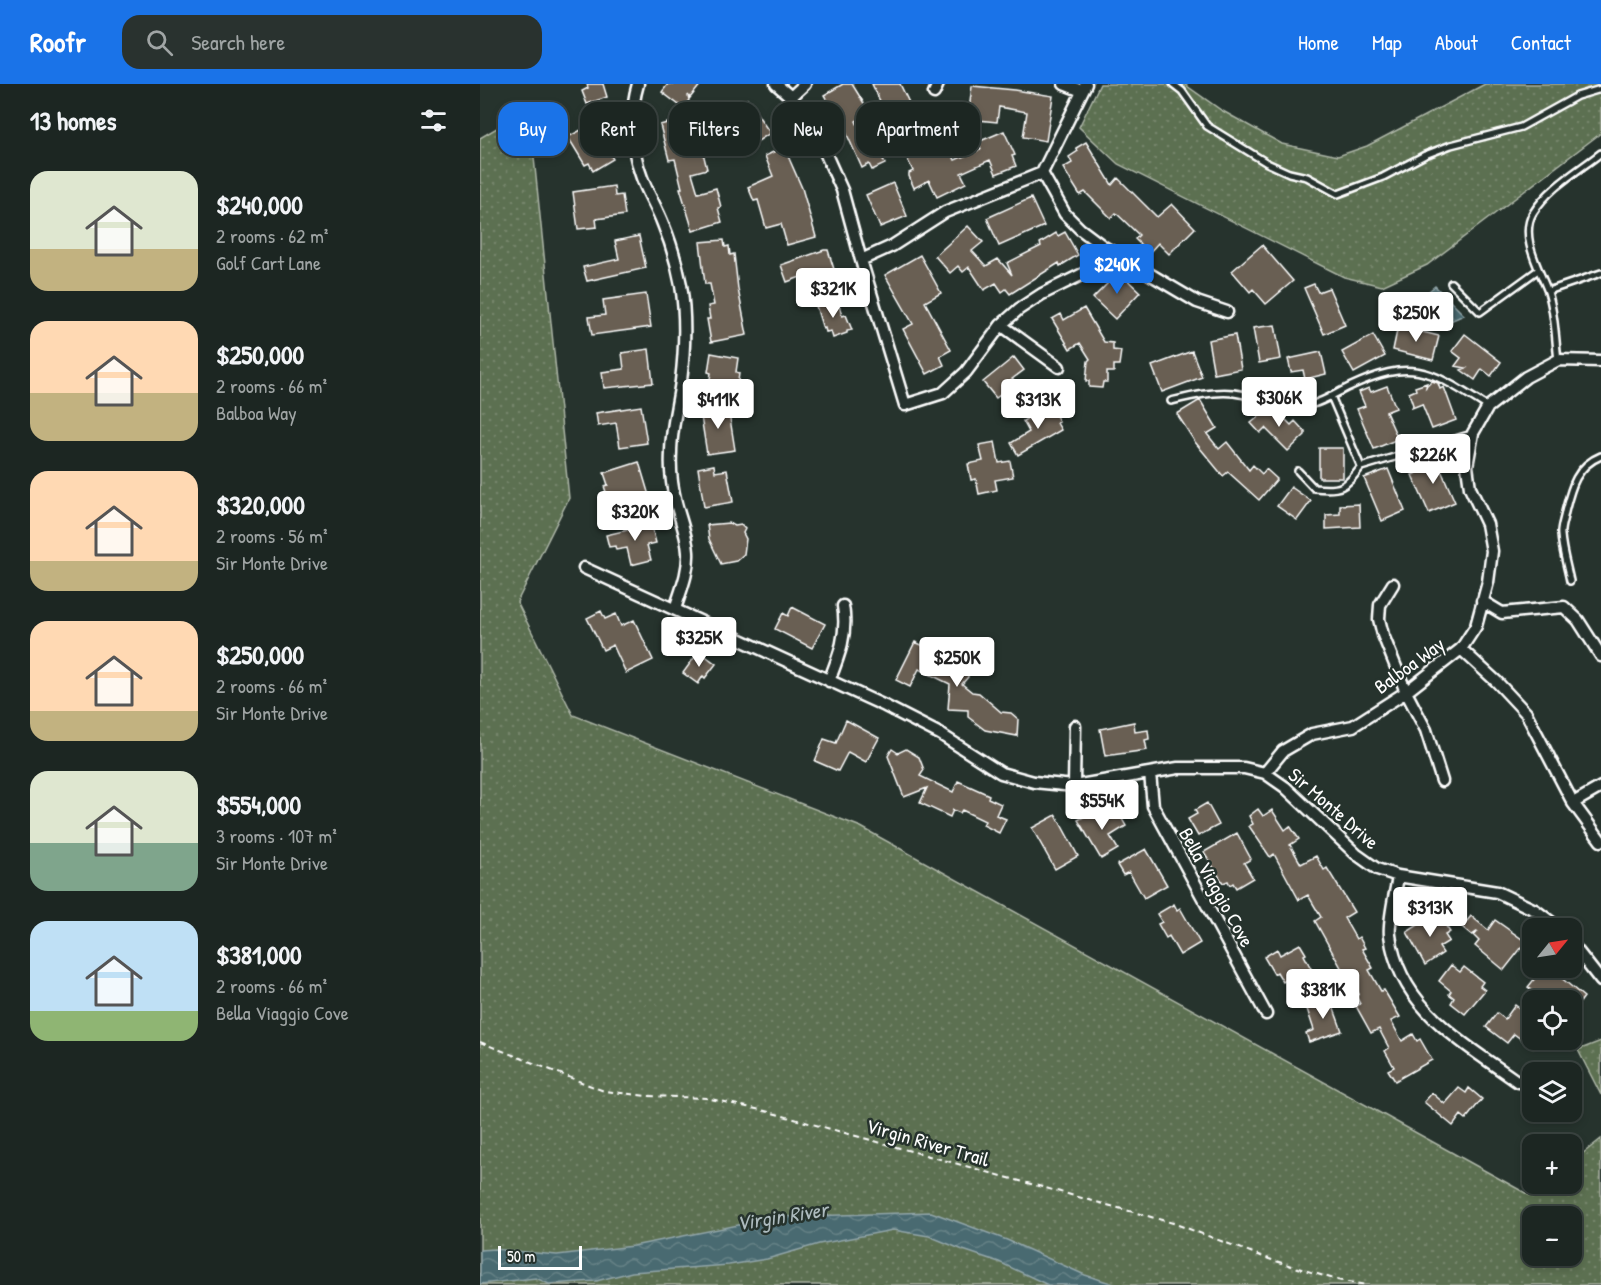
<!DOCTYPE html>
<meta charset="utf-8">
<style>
body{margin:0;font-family:"Patrick Hand",sans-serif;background:#29322f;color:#f1f3f6;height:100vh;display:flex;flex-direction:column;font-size:22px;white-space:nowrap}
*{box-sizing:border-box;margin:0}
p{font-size:20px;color:#a0a5a5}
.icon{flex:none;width:33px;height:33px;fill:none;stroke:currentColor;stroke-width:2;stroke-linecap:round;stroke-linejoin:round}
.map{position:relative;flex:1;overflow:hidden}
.drawer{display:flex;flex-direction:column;background:#1c2622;width:480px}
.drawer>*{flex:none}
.hud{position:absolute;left:18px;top:18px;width:570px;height:54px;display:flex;gap:12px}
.needle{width:39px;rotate:60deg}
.fabs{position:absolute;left:1042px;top:834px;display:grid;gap:12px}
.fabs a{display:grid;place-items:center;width:60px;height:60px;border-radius:12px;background:#1c2622;box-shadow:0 3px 9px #0003,0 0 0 2px #3a4340;font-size:30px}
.scale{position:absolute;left:18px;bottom:15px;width:84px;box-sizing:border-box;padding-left:6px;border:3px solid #fff;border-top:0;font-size:16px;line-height:21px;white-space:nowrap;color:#fff;-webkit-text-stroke:4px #26332d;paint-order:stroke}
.price{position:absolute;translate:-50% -51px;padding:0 14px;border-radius:6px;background:#fff;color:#222;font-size:20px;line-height:39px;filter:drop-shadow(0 2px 3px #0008)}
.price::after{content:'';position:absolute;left:50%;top:36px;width:18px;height:14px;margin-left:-9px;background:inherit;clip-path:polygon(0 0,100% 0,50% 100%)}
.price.on{background:#1a73e8;color:#fff}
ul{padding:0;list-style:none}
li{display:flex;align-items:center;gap:18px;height:150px;padding:0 30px}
li span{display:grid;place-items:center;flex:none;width:168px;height:120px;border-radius:18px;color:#555}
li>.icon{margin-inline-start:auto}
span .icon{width:72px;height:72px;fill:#fffc;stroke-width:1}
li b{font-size:26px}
h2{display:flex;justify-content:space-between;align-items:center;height:72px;padding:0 30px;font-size:26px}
.pill{padding:0 21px;border-radius:18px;background:#1c2622;box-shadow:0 3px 9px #0003,0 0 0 2px #3a4340;font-size:21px;line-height:54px}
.pill.on{background:#1a73e8;color:#fff}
header{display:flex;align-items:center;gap:36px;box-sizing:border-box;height:84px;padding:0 30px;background:#1a73e8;color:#fff}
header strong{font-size:28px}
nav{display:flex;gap:33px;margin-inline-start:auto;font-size:21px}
.search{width:420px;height:54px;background:#29322f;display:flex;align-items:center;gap:15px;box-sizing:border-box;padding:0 21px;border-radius:18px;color:#a0a5a5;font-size:22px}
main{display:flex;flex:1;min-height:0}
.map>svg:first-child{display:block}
.grass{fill:url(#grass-dots);stroke:#aeb7a8;stroke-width:1.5;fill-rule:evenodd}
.water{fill:url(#water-waves);stroke:#92a6aa;stroke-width:1.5}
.building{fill:#695f52;stroke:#fff;stroke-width:1.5}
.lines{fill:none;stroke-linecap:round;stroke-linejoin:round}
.service-casing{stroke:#fff;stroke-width:10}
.minor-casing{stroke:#fff;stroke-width:15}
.path{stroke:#fff;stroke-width:2;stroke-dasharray:6 4.5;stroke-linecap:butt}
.service{stroke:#26332d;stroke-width:5}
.minor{stroke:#26332d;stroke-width:10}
.labels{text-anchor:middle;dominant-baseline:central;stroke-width:5;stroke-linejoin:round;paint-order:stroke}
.street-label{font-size:20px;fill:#fff;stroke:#26332d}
.water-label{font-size:21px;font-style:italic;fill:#aebcbf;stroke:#26332d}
</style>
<header>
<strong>Roofr</strong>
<div class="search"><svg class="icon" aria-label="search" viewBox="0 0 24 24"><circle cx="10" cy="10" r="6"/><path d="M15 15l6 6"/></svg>Search here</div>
<nav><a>Home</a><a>Map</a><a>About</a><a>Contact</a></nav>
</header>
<main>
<section class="drawer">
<h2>13 homes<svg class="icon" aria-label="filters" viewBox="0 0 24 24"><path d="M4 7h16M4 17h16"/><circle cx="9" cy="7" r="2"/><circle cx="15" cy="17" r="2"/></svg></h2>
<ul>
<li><span style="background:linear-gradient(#dfe7d0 65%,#c2b280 0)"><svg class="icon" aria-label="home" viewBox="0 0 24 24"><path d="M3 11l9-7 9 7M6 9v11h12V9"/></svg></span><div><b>$240,000</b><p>2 rooms · 62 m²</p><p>Golf Cart Lane</p></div></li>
<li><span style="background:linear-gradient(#ffd9b3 60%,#c2b280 0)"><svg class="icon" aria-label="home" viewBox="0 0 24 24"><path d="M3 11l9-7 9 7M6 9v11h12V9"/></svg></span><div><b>$250,000</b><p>2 rooms · 66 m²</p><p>Balboa Way</p></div></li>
<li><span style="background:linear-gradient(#ffd9b3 75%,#c2b280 0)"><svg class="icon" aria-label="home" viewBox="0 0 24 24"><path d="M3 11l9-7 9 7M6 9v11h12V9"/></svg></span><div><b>$320,000</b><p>2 rooms · 56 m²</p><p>Sir Monte Drive</p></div></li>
<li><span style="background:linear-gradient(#ffd9b3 75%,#c2b280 0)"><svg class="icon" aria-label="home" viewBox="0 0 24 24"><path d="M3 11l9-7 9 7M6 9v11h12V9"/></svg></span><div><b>$250,000</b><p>2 rooms · 66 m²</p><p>Sir Monte Drive</p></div></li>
<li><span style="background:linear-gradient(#dfe7d0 60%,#7fa58c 0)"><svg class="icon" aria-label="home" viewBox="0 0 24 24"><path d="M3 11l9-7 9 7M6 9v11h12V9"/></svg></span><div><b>$554,000</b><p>3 rooms · 107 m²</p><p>Sir Monte Drive</p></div></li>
<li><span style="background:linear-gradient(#bfe0f5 75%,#8fb573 0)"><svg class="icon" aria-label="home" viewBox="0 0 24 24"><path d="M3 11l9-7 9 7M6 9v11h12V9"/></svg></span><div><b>$381,000</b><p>2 rooms · 66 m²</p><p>Bella Viaggio Cove</p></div></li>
</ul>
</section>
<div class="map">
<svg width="1121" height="1201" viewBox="0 0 1121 1201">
<defs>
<pattern id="grass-dots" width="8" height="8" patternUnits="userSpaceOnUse" patternTransform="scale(1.5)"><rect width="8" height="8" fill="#5c6f51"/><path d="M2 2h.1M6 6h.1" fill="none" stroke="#74856b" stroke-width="1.8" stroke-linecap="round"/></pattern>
<pattern id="water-waves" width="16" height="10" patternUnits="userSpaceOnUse" patternTransform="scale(1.5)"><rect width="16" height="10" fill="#4a6b71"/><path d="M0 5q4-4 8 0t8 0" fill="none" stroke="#658186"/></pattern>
</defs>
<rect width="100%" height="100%" fill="#26332d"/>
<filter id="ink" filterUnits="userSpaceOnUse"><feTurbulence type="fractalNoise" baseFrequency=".0167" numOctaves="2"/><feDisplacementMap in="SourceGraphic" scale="12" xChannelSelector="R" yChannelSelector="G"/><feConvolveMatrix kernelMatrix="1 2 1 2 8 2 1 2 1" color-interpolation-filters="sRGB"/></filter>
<g filter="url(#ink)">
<path class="grass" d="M620,0H704L741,26L802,60L858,72L887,62L1005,0H1121V49L947,181L902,202L864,193L638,80L599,43Z
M49,25L89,414L37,518L93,631L381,743L1049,1111L1064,1100H1092V1078L1121,1055V1201H0V54ZM1053,1132H1092V1172H1053Z
M1121,957V1011L1098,966Z"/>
<path class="water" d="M955,202L984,231L966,239L956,240L944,226L941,229L935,219Z
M451,1128L527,1156L605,1191L637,1201H568L519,1178L483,1166L449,1152L413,1146L339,1160L287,1175L249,1181L152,1188L116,1197L69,1200L56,1194L0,1200V1166L14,1165L77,1171L153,1162L299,1133Z"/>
<path class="building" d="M107,0H123L127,13L107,20L102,7L108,4Z
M188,0H221L210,14L208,11L209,16L203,24L182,8Z
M363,0H372L390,29L376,37L383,53L391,49L405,80L392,86L389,80L382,84L365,46L344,11Z
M392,0H420L432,25L409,36Z
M492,2L535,6L573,12L566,57L543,53L547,28L519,23L517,38L488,35Z
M267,15L290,49L266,65L256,50L242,60L232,46L245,37L242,32Z
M198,36L201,48L217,44L227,85L212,89L218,109L236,104L241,123L238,124L242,138L213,147L200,104H202L195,75L189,76L180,41Z
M459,36L464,44L473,39L479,51V54L467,61L475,76L501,65L498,58L524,47L535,71L532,72L536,82L516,90L510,76L481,89L486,99L457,113L449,96L434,104L429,92V89L433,87L425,70L419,73L415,66L438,54L435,48Z
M115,45L133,75L113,87L109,79L105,81L88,53L101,46L104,52Z
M606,58L632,101L638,94L677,133L692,120L715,144L689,170L678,159L669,169L655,155L659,151L636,129L631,134L605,108L600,111L583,84L592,79L589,73L598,67L596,64Z
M304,63L322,104L336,153L307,161L301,140L286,144L278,116L274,117L268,103L293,92L285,72Z
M413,99L427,132L400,143L386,111Z
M134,102L135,112L142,111L145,131L116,135L117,143L98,145L93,108Z
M551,114L564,142L519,162L507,134Z
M488,142L503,158L492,167L506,182L518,175L532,191L527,179L561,162L560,159L576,149L578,152L585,148L598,171L580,182L579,179L530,210L526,205L522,208L516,199L504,206L489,183L483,188L478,182L470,189L455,172Z
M159,152L166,184L107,197L103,183L139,175L135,157Z
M244,156L245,163L249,162L250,171L254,170L258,205L267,251L231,258L227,235H230L228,222L234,221L230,200H225L220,158Z
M782,161L813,197L786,220L773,205L770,208L752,187Z
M344,166H348L358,198L331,207L326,191L307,198L301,181Z
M440,171L461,209L445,218L471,266L460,272L464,281L447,290L423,245L433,240L405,191Z
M639,188L660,208L635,235L613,214Z
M834,200L838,208L849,204L865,241L844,250L824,204Z
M166,210L171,243L112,251L109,233L125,231L123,216Z
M358,217L362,232L366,231L372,246L367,247V249L353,254L351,247L346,248L345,244L343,245L336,222Z
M604,224L624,258L633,259V266L641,267L639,281H634V288H627V298H623L622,304L609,303V297H606L608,277L610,275L600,259L590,265L572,235L581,230L584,236Z
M795,241L801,275L779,279L773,244Z
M918,242L959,252L953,276L913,266Z
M985,250L1021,278L1011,292L1002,285L995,296L981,286L986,284L975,282L981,274L972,267Z
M755,251L761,285L734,290L728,256Z
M893,251L905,272L874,289L862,268Z
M169,265L173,299L124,304L122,288L144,285L142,269Z
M712,267L722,293L682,308L672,282Z
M841,268L846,290L825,295L823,286L811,288L808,275Z
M231,269L258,274L256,288L259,289L257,305L254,304L252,311L228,307L231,289L228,288Z
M534,273L544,286L524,301L528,305L516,314L503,298Z
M952,297L958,299L960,305L964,303L976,336L952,345L942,320L932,324L933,321L929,309L936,306L935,303L947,299L946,303Z
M907,302L916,324L906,328L918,355L894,365L877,325L885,322L879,308L889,304L891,308Z
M720,316L737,344L727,350L739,365L747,358L769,386L773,381L782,390L786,385L797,395L779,416L748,388L743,392L715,358L697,330Z
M570,321L579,337L577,339L581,346L538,371L531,359L549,348L543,337Z
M161,322L167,359L140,363L136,339L118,342L116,329Z
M248,322L255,366L227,370L220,326Z
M792,322L811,341L815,337L825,348V351L808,367L785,344L780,349L771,339Z
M515,358L519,379L530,377L533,393L515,396L517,406L499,410L496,395L491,396L488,380L503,377L499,361Z
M839,364H863V394H839Z
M954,370L975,418L949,429L932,391L941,387L937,377Z
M159,378L170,415L148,421L146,412L129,417L124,402L128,401L124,389Z
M234,381L235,388L247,386L253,418L224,423L218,384Z
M908,385L925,427L902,437L884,394Z
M811,403L831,417L817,436L797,422Z
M879,420L880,443L846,445V431L860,430V421Z
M170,436L176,459L167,461L171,476L151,481L147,464L136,466L135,462L129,463L126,451L152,445V441Z
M249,439L255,442L261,441L265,445L263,449L266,455L264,470L256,477L241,480L229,455L227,441Z
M312,523L345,540L332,564L295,545L303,529L308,532Z
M121,527L125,535L136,530L141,542L154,536L173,576L146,589L133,561L123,566L107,534Z
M435,558L457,568L459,563L470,568L469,570L488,587V593L482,600L492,608L499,609L521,628L531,629L538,635L537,652L505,646L488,633V626L468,625L470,600L439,585L430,603L416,596Z
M219,567L236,580L225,594L223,592L218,600L203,589Z
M366,636L399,654L386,678L368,668L358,687L335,677L344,655L356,659Z
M654,638L655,648L668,646L669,655L665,656L667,666L625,672L620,645Z
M412,665L418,669L426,665L439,673L444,686L440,692L473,708L478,697L509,711L508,714L521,720L516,731L526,735L519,749L503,741L505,737L482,726L480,729L473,726L470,733L440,719L447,704L424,713L408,672Z
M727,719L739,741L718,752L708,735L717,730L715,726Z
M778,725L783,732L792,726L805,746L810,742L819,755L810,761L821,780L836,772L844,786L847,784L874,828L864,834L876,855L879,853L885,864L882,865L893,884L889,886L901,907L904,906L920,933L911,937L922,957L933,950L937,957L940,955L952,976L915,997L908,986L914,983L905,967L909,964L899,945L891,949L876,922L880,920L876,912L879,910L870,895L868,896L835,837L841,833L828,811L819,816L794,770L790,773L769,742L773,740L769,732Z
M612,728L615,733L625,728L628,733L638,728L646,742L630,752L638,765L621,775L598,736Z
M576,731L598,772L575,785L552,744Z
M757,749L771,775L764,779L773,794L756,804L753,799L750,801L748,797L743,799L724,768Z
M666,765L687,801L664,814L649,788L643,791L637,781Z
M694,820L697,826L700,824L720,859L700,871L689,852L686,854L678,840L682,838L677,830Z
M957,829L970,848L965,851L969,857L959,863L963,869L945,881L927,848Z
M991,832L1008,846L1015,836L1046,858L1024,886L995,862L999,857L994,852L998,847L992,851L982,843Z
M820,860L826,870L824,871L837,896L827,901L824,896L812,902L808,895L803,898L797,888L794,890L784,873L797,865L800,871Z
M971,881L980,888L984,883L1003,898L1000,902L1005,906L985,930L971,919L974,914L969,910L971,907L959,897Z
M1054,884H1086L1079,892L1104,913L1092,929V916H1065L1048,903L1060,888Z
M850,914L862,947L829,958L826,949L834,946L826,922Z
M1035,921L1053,934V964L1034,950L1027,959L1006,943L1017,929L1025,935Z
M979,1004L986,1009L989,1004L1002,1015L986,1035L981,1031L973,1042L944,1018L952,1009L965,1020Z"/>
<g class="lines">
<defs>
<path id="service" d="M693,0L702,7L727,42L787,79L809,89L827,93L858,110L903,93L945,71L971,61L1041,43L1097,12L1121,5
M971,199L1000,228L1058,186
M1068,207L1121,189
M1078,276C1075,253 1075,229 1068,208C1060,186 1039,153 1053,129C1068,104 1098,87 1121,69
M851,312L881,383
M691,317C712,312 732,307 754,309C775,312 807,322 827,321C838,321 858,308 869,303C934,272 952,288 1008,323
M818,387L834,404C861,407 865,404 881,383L992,350
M1090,497C1087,482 1082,466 1081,451C1080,444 1084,435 1085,428C1091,404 1096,382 1121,372"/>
<path id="minor" d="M158,0C149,30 151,65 162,94C168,110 177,124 183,140C191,159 197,180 201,201C206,233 205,265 201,297C198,321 191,344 191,369C190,385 192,403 196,419C200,435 207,451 208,468C209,488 201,506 195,525
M296,0L311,13L339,55L362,106L381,176L425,321L463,309L486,288L521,241L539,225L562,210L613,185L624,163
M584,0L602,7
M454,9L458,0
M311,13L325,0
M562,89L585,130L600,145L624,163L717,218L747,228
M381,176L412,162L465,128L562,89L606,0
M521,241L579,283
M104,484L405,622L460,650L521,689L554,698L594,702L698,684H764L785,689L805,703L876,770L897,785L918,792L1017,808L1055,826L1079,844
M913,500L900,521L899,535L903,551L926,608L946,646L962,697
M1002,517L1022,529L1084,523L1098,536L1121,572
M981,565L1017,598L1046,629L1093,719L1121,757
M349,597C359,572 368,550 363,522
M670,689L673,722L786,930
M785,689L803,667L832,650L873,642L926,608L981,565L996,542L1008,498L1012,467L1007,440L990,404L987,382L993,349L1008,323L1046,293L1078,276L1121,277
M594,702L595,642
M1093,719L1121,703
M918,792C916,807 908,837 910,851C919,924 984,959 1038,998
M1092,860L1121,897"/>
</defs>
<use href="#service" class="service-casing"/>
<use href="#minor" class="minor-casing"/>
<path class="path" d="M0,958L124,1007L167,1012L226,1014L285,1027L693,1139L789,1175L857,1196L887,1201"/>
<use href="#service" class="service"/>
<use href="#minor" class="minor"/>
</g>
</g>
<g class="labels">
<g class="street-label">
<text transform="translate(929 581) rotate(-36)">Balboa Way</text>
<text transform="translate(854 724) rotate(41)">Sir Monte Drive</text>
<text transform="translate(737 803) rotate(61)">Bella Viaggio Cove</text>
<text transform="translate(448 1058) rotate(16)">Virgin River Trail</text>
</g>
<g class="water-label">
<text transform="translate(302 1132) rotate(-9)">Virgin River</text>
</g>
</g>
</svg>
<div class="fabs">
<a><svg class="needle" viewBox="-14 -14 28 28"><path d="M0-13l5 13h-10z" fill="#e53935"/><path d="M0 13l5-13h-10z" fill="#a0a5a5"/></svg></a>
<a><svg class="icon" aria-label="locate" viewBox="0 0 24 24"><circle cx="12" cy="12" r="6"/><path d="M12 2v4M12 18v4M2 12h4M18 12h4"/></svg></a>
<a><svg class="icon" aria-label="layers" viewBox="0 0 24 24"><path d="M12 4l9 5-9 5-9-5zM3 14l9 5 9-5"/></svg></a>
<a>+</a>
<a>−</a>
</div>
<div class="scale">50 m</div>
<b class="price on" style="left:637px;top:211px">$240K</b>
<b class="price" style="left:353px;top:235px">$321K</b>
<b class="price" style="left:936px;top:259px">$250K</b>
<b class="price" style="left:799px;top:344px">$306K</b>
<b class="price" style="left:238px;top:346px">$411K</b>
<b class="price" style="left:558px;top:346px">$313K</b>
<b class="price" style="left:953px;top:401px">$226K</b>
<b class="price" style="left:155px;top:458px">$320K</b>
<b class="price" style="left:219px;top:584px">$325K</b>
<b class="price" style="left:477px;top:604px">$250K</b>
<b class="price" style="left:622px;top:747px">$554K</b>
<b class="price" style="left:950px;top:854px">$313K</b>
<b class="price" style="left:843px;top:936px">$381K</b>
<div class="hud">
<a class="pill on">Buy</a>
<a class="pill">Rent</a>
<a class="pill">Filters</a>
<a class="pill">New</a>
<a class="pill">Apartment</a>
</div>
</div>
</main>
